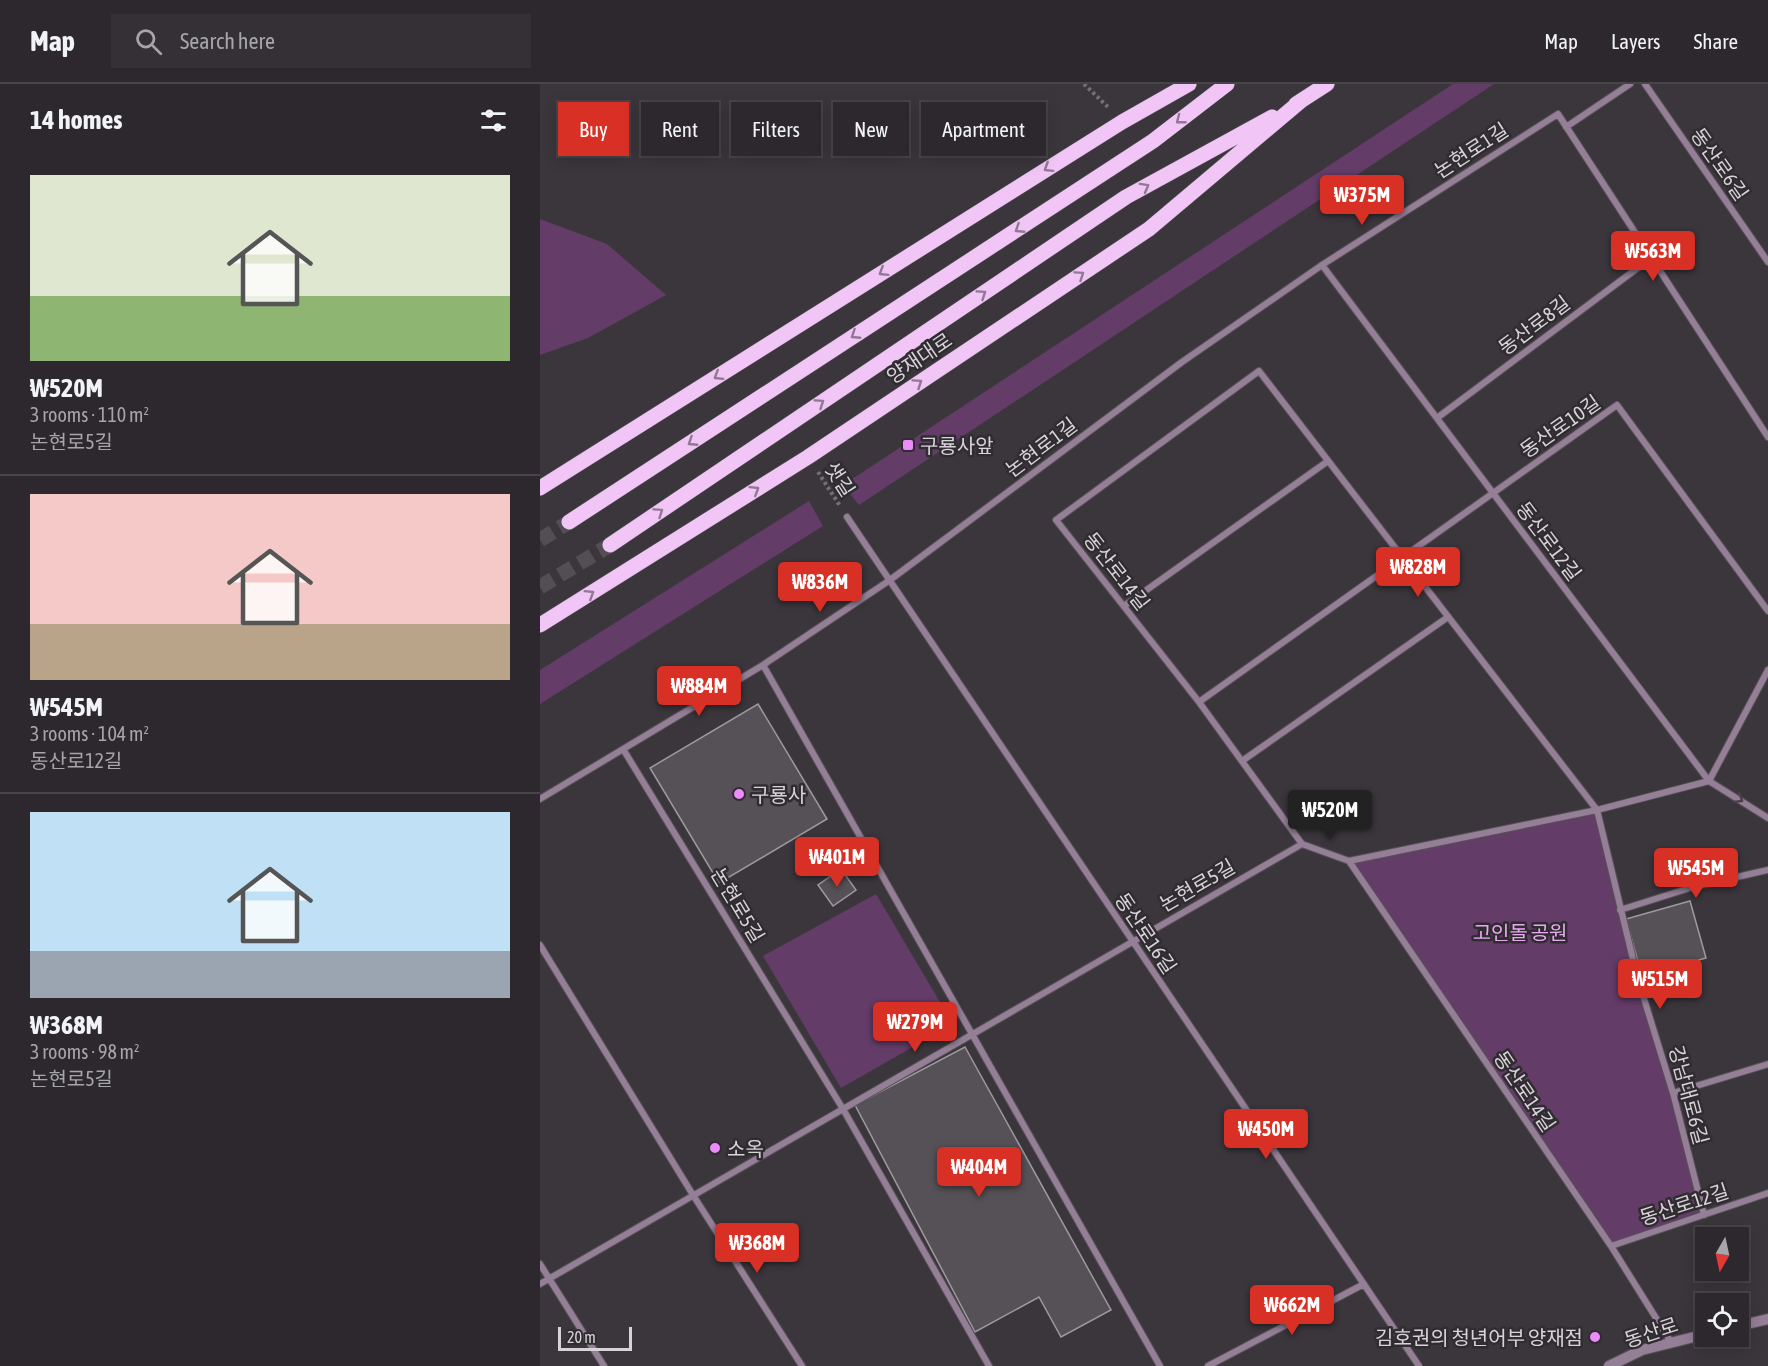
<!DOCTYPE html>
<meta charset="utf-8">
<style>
body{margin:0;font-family:"Asap Condensed","Noto Sans KR",sans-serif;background:#343035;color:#f1f3f6;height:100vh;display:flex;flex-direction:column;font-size:22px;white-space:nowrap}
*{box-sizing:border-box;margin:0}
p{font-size:20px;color:#a6a6aa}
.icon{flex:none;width:33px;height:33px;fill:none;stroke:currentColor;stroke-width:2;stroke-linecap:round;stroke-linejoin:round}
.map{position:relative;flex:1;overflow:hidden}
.details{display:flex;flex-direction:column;background:#2c282d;width:540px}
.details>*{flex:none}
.banner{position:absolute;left:18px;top:18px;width:570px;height:54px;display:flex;gap:12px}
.needle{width:39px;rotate:189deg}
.buttons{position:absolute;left:1155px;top:1143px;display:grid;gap:12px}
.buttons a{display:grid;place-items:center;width:54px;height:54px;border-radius:0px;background:#2c282d;box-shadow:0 3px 15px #0003,0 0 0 2px #484449;font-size:30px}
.scale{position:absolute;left:18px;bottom:15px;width:74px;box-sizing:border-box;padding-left:6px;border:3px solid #d7d4d8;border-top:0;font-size:16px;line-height:21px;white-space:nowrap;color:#d7d4d8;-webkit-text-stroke:4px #312c32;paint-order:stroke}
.price{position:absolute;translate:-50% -51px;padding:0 14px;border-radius:6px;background:#d93025;color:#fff;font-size:20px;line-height:39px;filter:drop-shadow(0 2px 3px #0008)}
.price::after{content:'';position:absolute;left:50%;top:36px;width:18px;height:14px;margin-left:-9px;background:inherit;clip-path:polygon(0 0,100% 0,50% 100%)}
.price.current{background:#222;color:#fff}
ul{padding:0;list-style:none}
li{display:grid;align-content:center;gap:12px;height:318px;padding:0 30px}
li+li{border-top:2px solid #484449}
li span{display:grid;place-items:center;height:186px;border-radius:0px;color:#555}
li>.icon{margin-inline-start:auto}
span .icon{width:108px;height:108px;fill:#fffc;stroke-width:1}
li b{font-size:26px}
h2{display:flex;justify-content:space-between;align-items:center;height:72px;padding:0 30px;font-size:26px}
.tag{padding:0 21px;border-radius:0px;background:#2c282d;box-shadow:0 3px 15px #0003,0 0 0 2px #484449;font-size:21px;line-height:54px}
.tag.current{background:#d93025;color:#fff}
header{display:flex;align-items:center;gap:36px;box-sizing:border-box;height:84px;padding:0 30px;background:#2c282d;border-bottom:2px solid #484449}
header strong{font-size:28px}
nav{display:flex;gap:33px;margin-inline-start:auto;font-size:21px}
.search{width:420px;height:54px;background:#343035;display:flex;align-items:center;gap:15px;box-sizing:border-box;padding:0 21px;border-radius:0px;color:#a6a6aa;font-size:22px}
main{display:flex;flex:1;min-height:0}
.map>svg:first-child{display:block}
.green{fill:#633c68}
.building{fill:#565157;stroke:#9f99a0;stroke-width:1.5}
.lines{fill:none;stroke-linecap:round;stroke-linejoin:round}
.primary-tunnel{stroke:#524e53;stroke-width:15;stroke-dasharray:15 8;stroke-linecap:butt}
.minor-casing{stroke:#575258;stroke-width:8}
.tertiary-casing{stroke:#575258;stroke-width:12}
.primary-casing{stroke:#575258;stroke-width:16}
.path{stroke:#747075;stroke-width:4;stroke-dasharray:3 3;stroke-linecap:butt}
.minor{stroke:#957f97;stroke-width:6}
.tertiary{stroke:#957f97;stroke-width:10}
.primary{stroke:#f1c6f7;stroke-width:15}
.oneway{stroke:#917994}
.oneway2{stroke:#4a414b}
.poi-dot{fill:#ec8cfa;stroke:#312c32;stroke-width:2}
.labels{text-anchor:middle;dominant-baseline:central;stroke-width:5;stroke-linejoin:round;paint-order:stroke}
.street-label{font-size:20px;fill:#d7d4d8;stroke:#312c32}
.poi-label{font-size:20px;fill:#d7d4d8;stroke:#312c32;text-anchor:start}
.park-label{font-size:20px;fill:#eaa8f3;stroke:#312c32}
</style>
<header>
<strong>Map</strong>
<div class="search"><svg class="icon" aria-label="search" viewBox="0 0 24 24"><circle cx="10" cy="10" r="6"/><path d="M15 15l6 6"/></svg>Search here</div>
<nav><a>Map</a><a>Layers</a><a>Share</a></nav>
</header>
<main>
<section class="details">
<h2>14 homes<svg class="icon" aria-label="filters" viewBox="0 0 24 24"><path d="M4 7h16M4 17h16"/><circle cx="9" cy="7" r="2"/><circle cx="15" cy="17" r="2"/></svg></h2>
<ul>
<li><span style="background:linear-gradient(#dfe7d0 65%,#8fb573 0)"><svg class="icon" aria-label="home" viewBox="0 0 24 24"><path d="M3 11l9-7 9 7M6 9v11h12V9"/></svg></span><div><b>₩520M</b><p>3 rooms · 110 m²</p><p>논현로5길</p></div></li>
<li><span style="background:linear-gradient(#f6c9c9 70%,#b9a48a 0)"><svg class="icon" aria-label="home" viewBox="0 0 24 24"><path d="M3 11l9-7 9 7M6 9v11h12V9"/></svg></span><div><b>₩545M</b><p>3 rooms · 104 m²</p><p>동산로12길</p></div></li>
<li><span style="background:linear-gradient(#bfe0f5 75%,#9aa5b1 0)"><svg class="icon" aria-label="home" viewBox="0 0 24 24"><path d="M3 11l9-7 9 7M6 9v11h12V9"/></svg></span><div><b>₩368M</b><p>3 rooms · 98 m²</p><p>논현로5길</p></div></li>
</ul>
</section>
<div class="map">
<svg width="1228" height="1282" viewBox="0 0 1228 1282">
<rect width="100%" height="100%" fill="#3b363c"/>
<path class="green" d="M913,0H954L319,421L303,401Z
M0,135L67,160L126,211L48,254L0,271Z
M269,417L283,442L0,620V586Z
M1057,726L1080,826L1164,1131L1071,1162L809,777Z
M336,810L413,940L301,1004L223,872Z"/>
<path class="building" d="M218,620L287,735L179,799L110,684Z
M301,785L316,806L293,822L278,801Z
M1150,817L1166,874L1102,892L1086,835Z
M425,963L571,1226L521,1253L499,1213L435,1248L315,1021Z"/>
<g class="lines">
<path class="primary-tunnel" d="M0,456L29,438
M0,503L70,461"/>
<defs>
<path id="minor" d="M1105,0L1228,178
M1026,43L1090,0
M782,181L1169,697L1228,734
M897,334L1111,174
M307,433L879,1282
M584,522L788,377
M223,581L620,1282
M659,618L1077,321L1228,527
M83,665L303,1025L449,1282
M702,677L908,533
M0,715L223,581L350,496L642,278L782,181L1018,30L1228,353
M762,760L659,618L516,436L719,287L1057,726L1097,892L1133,1009L1164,1131
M762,760L809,777
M809,777L1071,1162L1131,1258
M809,777L1057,726L1169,697L1228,586
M1080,826L1153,803L1228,786
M0,861L153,1111L262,1282
M1133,1009L1228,980
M1071,1162L1228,1109
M0,1180L64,1282
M0,1200L762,760
M668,1282L824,1200"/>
<path id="tertiary" d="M1198,1242L1228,1235
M1069,1282L1102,1266L1166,1250"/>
<path id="primary" d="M756,20L787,0
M0,404L582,38L649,0
M29,438L613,57L687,0
M70,461L586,113L732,33
M0,541L268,373L609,145L762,16"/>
</defs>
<use href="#minor" class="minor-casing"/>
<use href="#tertiary" class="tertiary-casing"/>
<use href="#primary" class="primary-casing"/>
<path class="path" d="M544,0L569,24
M278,388L300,422"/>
<use href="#minor" class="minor"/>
<use href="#tertiary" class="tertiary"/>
<use href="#primary" class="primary"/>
</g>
<defs><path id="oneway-chevron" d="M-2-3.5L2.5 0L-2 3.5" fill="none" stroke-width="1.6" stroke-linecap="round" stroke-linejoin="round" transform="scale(1.5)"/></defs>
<g class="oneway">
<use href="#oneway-chevron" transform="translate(640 36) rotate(142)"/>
<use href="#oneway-chevron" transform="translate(508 84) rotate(148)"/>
<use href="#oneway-chevron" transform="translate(605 103) rotate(-29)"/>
<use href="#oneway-chevron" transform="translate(479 145) rotate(147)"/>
<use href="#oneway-chevron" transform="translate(343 188) rotate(148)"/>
<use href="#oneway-chevron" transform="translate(540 191) rotate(-34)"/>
<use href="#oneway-chevron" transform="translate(442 210) rotate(-34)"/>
<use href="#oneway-chevron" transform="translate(315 251) rotate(147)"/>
<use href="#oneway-chevron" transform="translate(178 292) rotate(148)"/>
<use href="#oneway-chevron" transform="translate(378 299) rotate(-34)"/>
<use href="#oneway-chevron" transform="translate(280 319) rotate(-34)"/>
<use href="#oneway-chevron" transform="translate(152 358) rotate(147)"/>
<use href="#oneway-chevron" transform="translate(215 406) rotate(-32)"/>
<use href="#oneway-chevron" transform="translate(119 428) rotate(-34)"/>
<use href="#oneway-chevron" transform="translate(50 510) rotate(-32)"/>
</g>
<use class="oneway2" href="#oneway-chevron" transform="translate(1199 715) rotate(32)"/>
<g class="poi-dot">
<rect x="362" y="355" width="12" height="12" rx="3"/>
<circle cx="199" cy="710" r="6"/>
<circle cx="175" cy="1064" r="6"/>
<circle cx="1055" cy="1253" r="6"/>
</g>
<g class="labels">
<g class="street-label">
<text transform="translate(931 66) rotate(-33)">논현로1길</text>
<text transform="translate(1180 80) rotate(55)">동산로6길</text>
<text transform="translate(994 241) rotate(-37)">동산로8길</text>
<text transform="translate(379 274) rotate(-34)">양재대로</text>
<text transform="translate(1020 342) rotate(-35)">동산로10길</text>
<text transform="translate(501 363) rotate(-37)">논현로1길</text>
<text transform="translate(300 395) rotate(57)">샛길</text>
<text transform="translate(1009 457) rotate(53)">동산로12길</text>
<text transform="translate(577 487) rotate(52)">동산로14길</text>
<text transform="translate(657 801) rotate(-30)">논현로5길</text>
<text transform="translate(198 821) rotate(59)">논현로5길</text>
<text transform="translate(606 849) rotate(56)">동산로16길</text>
<text transform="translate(985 1007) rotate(56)">동산로14길</text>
<text transform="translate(1149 1011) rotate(75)">강남대로6길</text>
<text transform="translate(1144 1120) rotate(-18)">동산로12길</text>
<text transform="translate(1111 1248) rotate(-18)">동산로</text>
</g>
<g class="poi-label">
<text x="380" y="361">구룡사앞</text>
<text x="211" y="710">구룡사</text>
<text x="187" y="1064">소옥</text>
<text x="1043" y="1253" text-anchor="end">김호권의 청년어부 양재점</text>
</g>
<g class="park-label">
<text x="980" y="848">고인돌 공원</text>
</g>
</g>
</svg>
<div class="buttons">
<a><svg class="needle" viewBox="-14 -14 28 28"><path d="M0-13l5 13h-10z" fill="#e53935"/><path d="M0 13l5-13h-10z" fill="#a6a6aa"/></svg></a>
<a><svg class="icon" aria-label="locate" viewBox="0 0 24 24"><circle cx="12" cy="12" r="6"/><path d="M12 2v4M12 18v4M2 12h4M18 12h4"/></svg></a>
</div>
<div class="scale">20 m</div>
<b class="price" style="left:822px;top:142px">₩375M</b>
<b class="price" style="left:1113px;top:198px">₩563M</b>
<b class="price" style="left:878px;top:514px">₩828M</b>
<b class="price" style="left:280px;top:529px">₩836M</b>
<b class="price" style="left:159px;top:633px">₩884M</b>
<b class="price current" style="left:790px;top:757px">₩520M</b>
<b class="price" style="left:297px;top:804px">₩401M</b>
<b class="price" style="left:1156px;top:815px">₩545M</b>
<b class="price" style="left:1120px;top:926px">₩515M</b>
<b class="price" style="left:375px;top:969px">₩279M</b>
<b class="price" style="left:726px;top:1076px">₩450M</b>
<b class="price" style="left:439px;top:1114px">₩404M</b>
<b class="price" style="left:217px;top:1190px">₩368M</b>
<b class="price" style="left:752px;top:1252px">₩662M</b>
<div class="banner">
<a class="tag current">Buy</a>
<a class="tag">Rent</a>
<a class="tag">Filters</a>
<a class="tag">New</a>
<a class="tag">Apartment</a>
</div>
</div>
</main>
